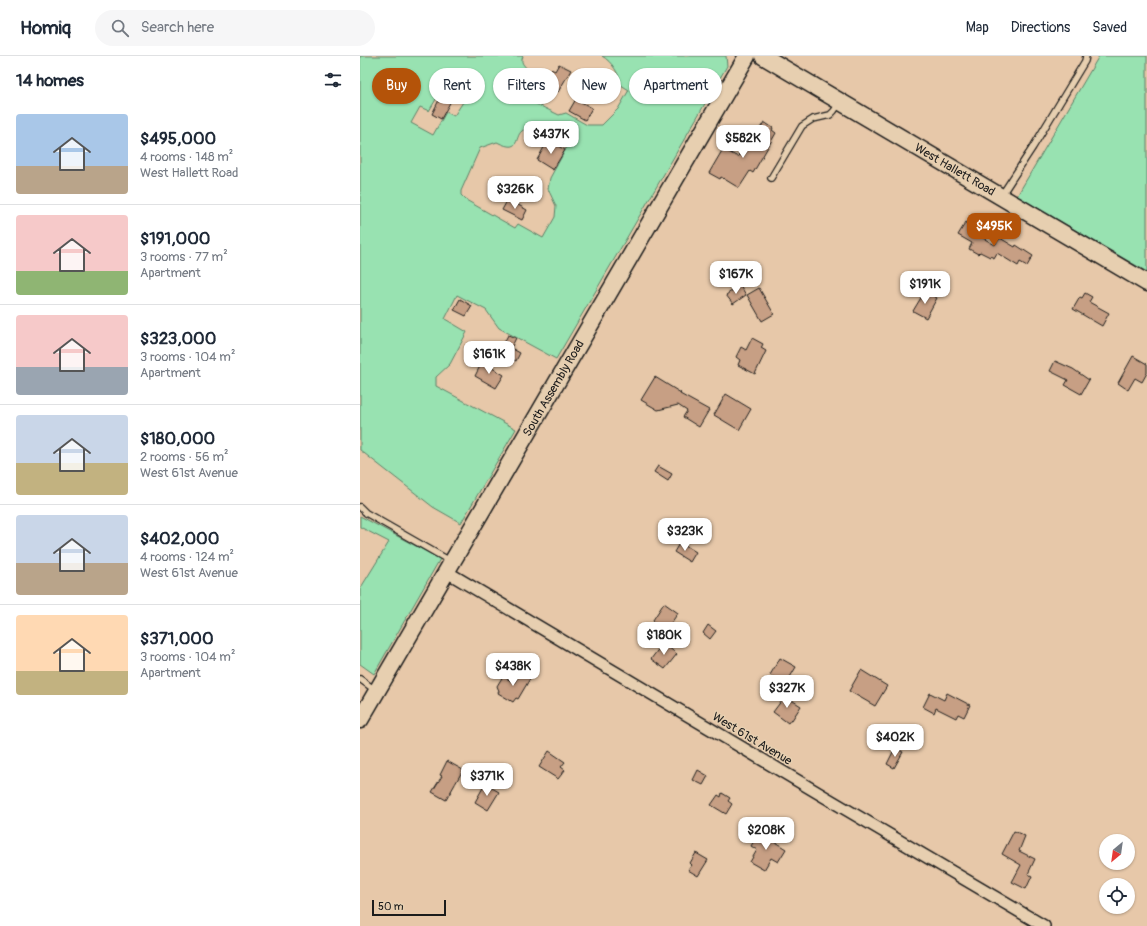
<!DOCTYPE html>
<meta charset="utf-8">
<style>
body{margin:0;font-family:Pangolin,sans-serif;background:#f6f6f7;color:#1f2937;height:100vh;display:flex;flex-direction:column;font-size:15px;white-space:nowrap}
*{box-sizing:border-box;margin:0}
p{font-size:13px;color:#747a83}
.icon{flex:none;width:22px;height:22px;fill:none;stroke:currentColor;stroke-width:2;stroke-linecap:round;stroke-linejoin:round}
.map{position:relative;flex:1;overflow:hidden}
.side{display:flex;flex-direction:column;background:#fff;width:360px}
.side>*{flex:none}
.banner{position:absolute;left:12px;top:12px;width:380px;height:36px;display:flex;gap:8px}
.needle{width:26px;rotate:209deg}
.tools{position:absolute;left:739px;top:778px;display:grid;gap:8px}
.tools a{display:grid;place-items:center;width:36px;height:36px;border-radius:50%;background:#fff;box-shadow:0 1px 3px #0004;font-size:20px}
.scale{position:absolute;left:12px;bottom:10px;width:74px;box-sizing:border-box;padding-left:4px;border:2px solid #1c1c1c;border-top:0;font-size:11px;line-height:14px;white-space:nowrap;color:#1c1c1c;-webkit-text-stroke:3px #e7cfb0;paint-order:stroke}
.price{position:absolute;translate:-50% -34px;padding:0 9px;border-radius:8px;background:#fff;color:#222;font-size:13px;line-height:26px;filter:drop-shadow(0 1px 2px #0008)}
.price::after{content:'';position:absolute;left:50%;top:24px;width:12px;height:9px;margin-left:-6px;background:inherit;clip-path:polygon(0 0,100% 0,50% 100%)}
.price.active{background:#b45309;color:#fff}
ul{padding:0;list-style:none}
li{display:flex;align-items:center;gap:12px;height:100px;padding:0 16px}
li+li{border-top:1px solid #e0e1e3}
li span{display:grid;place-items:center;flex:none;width:112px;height:80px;border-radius:4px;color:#555}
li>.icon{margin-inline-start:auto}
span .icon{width:48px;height:48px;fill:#fffc;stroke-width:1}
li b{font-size:17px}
h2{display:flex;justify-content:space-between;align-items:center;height:48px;padding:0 16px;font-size:17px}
.chip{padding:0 14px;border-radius:18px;background:#fff;box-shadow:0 1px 3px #0004;font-size:14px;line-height:36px}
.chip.active{background:#b45309;color:#fff}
header{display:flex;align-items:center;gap:24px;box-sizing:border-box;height:56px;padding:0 20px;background:#fff;border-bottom:1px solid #e0e1e3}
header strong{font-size:19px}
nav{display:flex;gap:22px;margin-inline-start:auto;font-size:14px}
.search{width:280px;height:36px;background:#f6f6f7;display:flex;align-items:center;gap:10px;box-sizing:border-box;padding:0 14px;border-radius:22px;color:#747a83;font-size:15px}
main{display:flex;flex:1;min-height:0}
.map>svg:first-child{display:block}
.green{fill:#98e2b1;stroke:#5a7f66;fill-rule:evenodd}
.building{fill:#c79f84;stroke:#1c1c1c}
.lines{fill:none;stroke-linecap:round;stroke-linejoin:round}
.lane-casing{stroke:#1c1c1c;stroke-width:8}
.street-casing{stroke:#1c1c1c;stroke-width:14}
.secondary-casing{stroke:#1c1c1c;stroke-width:19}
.lane{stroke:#e7cfb0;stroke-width:5.5}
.street{stroke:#e7cfb0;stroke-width:11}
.secondary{stroke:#e7cfb0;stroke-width:16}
.labels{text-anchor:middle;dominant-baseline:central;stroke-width:3;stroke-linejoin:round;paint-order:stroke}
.street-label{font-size:12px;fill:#1c1c1c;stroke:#e7cfb0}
</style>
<header>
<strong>Homiq</strong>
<div class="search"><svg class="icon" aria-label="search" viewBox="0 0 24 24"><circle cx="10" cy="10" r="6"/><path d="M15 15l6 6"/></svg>Search here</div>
<nav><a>Map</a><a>Directions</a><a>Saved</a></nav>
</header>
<main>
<section class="side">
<h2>14 homes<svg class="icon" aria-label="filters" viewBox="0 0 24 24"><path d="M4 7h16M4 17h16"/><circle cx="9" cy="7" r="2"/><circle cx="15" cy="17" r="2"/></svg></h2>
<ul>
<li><span style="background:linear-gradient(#a9c7e8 65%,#b9a48a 0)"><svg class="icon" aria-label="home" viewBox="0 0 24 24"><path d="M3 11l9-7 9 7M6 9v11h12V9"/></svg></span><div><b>$495,000</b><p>4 rooms · 148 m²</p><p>West Hallett Road</p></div></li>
<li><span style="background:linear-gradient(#f6c9c9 70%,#8fb573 0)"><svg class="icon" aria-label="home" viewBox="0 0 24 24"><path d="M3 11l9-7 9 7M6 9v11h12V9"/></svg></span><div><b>$191,000</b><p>3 rooms · 77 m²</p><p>Apartment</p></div></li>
<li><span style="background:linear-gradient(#f6c9c9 65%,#9aa5b1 0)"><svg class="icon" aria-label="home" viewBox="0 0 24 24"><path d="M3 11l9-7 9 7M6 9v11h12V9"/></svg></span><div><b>$323,000</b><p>3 rooms · 104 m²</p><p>Apartment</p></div></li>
<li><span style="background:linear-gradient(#c9d6e8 60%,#c2b280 0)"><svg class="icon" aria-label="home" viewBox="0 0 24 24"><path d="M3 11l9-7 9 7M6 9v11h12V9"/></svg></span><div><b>$180,000</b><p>2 rooms · 56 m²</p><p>West 61st Avenue</p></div></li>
<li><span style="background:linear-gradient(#c9d6e8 60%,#b9a48a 0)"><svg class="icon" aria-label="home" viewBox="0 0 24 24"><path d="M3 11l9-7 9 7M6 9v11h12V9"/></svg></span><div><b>$402,000</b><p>4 rooms · 124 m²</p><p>West 61st Avenue</p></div></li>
<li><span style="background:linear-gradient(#ffd9b3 70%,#c2b280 0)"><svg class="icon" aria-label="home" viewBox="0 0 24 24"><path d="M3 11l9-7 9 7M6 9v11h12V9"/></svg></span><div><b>$371,000</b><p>3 rooms · 104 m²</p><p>Apartment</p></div></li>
</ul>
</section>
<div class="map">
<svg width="787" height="870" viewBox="0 0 787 870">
<rect width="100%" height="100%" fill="#e7c8a9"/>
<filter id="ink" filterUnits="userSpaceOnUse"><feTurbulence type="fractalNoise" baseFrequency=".025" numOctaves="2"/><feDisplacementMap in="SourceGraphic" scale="8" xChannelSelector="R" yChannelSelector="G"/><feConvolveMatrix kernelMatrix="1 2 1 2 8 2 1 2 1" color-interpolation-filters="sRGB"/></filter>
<g filter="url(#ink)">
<path class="green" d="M0,0H163C159,9 167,9 168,17C169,24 165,35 164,42L199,59L206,57L227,69H242L258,53L269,34L261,29C259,17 252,6 242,0H366L367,10L196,303L139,272L126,254L97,239L85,263L107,276L90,308L76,321V330L156,373L101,467L73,451L0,394ZM84,30L94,36L92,39L103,46L94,60L86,56L73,79L51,67L60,51L69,55ZM167,73L186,84L189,78L208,89L190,122L188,133L196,150L195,161L183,182L158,168L155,172L106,144L101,139V135L120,92L137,86C165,100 151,75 167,73Z
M739,0H787V216L657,140Z
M0,460L80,503L14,618L0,608V533L29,486L0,471Z"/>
<path class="building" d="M199,8L211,14L198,36L183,27L191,13L195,15Z
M223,14L232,19L227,28L218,23Z
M82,38L92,43L81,63L72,58Z
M216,43L232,52L225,64L209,55Z
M404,66L413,72L412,74L416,77L393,117L390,115L379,132L361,121L360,123L349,117L363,93L378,101L379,98L383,100Z
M188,84L205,94L193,114L177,104Z
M148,143L167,154L162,164L142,154Z
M606,166L621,174L618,179L635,189L640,182L655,191L656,189L673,200L667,210L660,206L658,210L637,197L634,202L630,200V201L620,196L618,198L609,193L612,187L598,179Z
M380,229L386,239L373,248L366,239Z
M399,232L414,258L402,265L387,239Z
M565,235L577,242L566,262L553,255Z
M725,237L732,241L729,246L749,257L742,270L713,253L720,241L722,242Z
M100,243L112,250L106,260L94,254Z
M148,279L156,282L151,292L160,297L156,305L139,297Z
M392,282L403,288L401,292L406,295L395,318L378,309L380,304L376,301L381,291L386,294Z
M773,300L787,308V317L782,326L775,322L768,334L758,327Z
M695,305L713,313L729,324L721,338L705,329L708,324L690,315Z
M122,306L144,319L136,332L115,320Z
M295,321L321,337L320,338L349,354L339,371L323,361L327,355L318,349L298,354L281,344Z
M366,338L391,353L379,374L354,359Z
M298,410L312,418L308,425L294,416Z
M320,486L336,496L330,506L314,496Z
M304,547L318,557L301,582L290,575L295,566L293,564Z
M348,569L356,575L350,583L343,577Z
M303,587L317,598L305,613L291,603Z
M420,602L436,611L426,628L410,619Z
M501,614L527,630L515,650L489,635Z
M161,615L171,621L158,643L156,642L153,646L138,637L139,635L137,630L143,620L154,627Z
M570,637L584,644L587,637L610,649L604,661L598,658L596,662L576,652L574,657L563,651Z
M425,640L441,650L432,664L431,663L428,667L413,656Z
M535,692L543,696L534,712L527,708Z
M189,695L205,706L201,711L205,714L198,723L179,711Z
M87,705L103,714L86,744L72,736L82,720L80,719Z
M338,714L348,720L343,729L333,724Z
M125,728L139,736L128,754L115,746Z
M362,737L370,742L368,745L372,748L366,758L351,749L358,739L361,741Z
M654,775L665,780L659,795L675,803L668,818L672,820L666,833L652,826L661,809L642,798Z
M399,776L426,793L418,806L411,802L404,814L390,806L397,794L391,790Z
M336,797L348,804L338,820L328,814L332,809L330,807Z"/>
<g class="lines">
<defs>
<path id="lane" d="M411,122L442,70L453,63L470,59L474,55L480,46
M641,140L673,91L725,5L726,0
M0,451L6,457L90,505
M0,623L15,634"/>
<path id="street" d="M87,516L465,741L684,870"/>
<g id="secondary">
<path id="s1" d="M403,0L787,227"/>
<path id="s2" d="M0,664L387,0"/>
</g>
</defs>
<use href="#lane" class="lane-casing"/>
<use href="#street" class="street-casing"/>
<use href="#secondary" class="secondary-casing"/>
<use href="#lane" class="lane"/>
<use href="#street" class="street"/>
<use href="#secondary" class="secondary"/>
</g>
</g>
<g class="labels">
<g class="street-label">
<text stroke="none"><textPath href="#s1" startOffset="223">West Hallett Road</textPath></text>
<text stroke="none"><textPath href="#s2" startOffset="384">South Assembly Road</textPath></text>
<text transform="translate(392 683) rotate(31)">West 61st Avenue</text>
</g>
</g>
</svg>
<div class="tools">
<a><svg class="needle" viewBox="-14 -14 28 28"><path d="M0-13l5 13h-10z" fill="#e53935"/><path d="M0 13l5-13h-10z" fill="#747a83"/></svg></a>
<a><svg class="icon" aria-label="locate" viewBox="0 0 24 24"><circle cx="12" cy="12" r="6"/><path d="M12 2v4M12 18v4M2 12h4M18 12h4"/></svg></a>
</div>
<div class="scale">50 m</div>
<b class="price" style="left:191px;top:99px">$437K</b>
<b class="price" style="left:383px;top:103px">$582K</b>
<b class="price" style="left:155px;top:154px">$326K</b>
<b class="price active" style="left:634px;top:191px">$495K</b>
<b class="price" style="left:376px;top:239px">$167K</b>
<b class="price" style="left:565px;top:249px">$191K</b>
<b class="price" style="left:129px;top:319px">$161K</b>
<b class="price" style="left:325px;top:496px">$323K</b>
<b class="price" style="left:304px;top:600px">$180K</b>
<b class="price" style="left:153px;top:631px">$438K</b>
<b class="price" style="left:427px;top:653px">$327K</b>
<b class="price" style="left:535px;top:702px">$402K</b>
<b class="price" style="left:127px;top:741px">$371K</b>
<b class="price" style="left:406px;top:795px">$208K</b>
<div class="banner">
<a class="chip active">Buy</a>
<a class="chip">Rent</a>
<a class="chip">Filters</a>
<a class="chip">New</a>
<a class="chip">Apartment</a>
</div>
</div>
</main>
